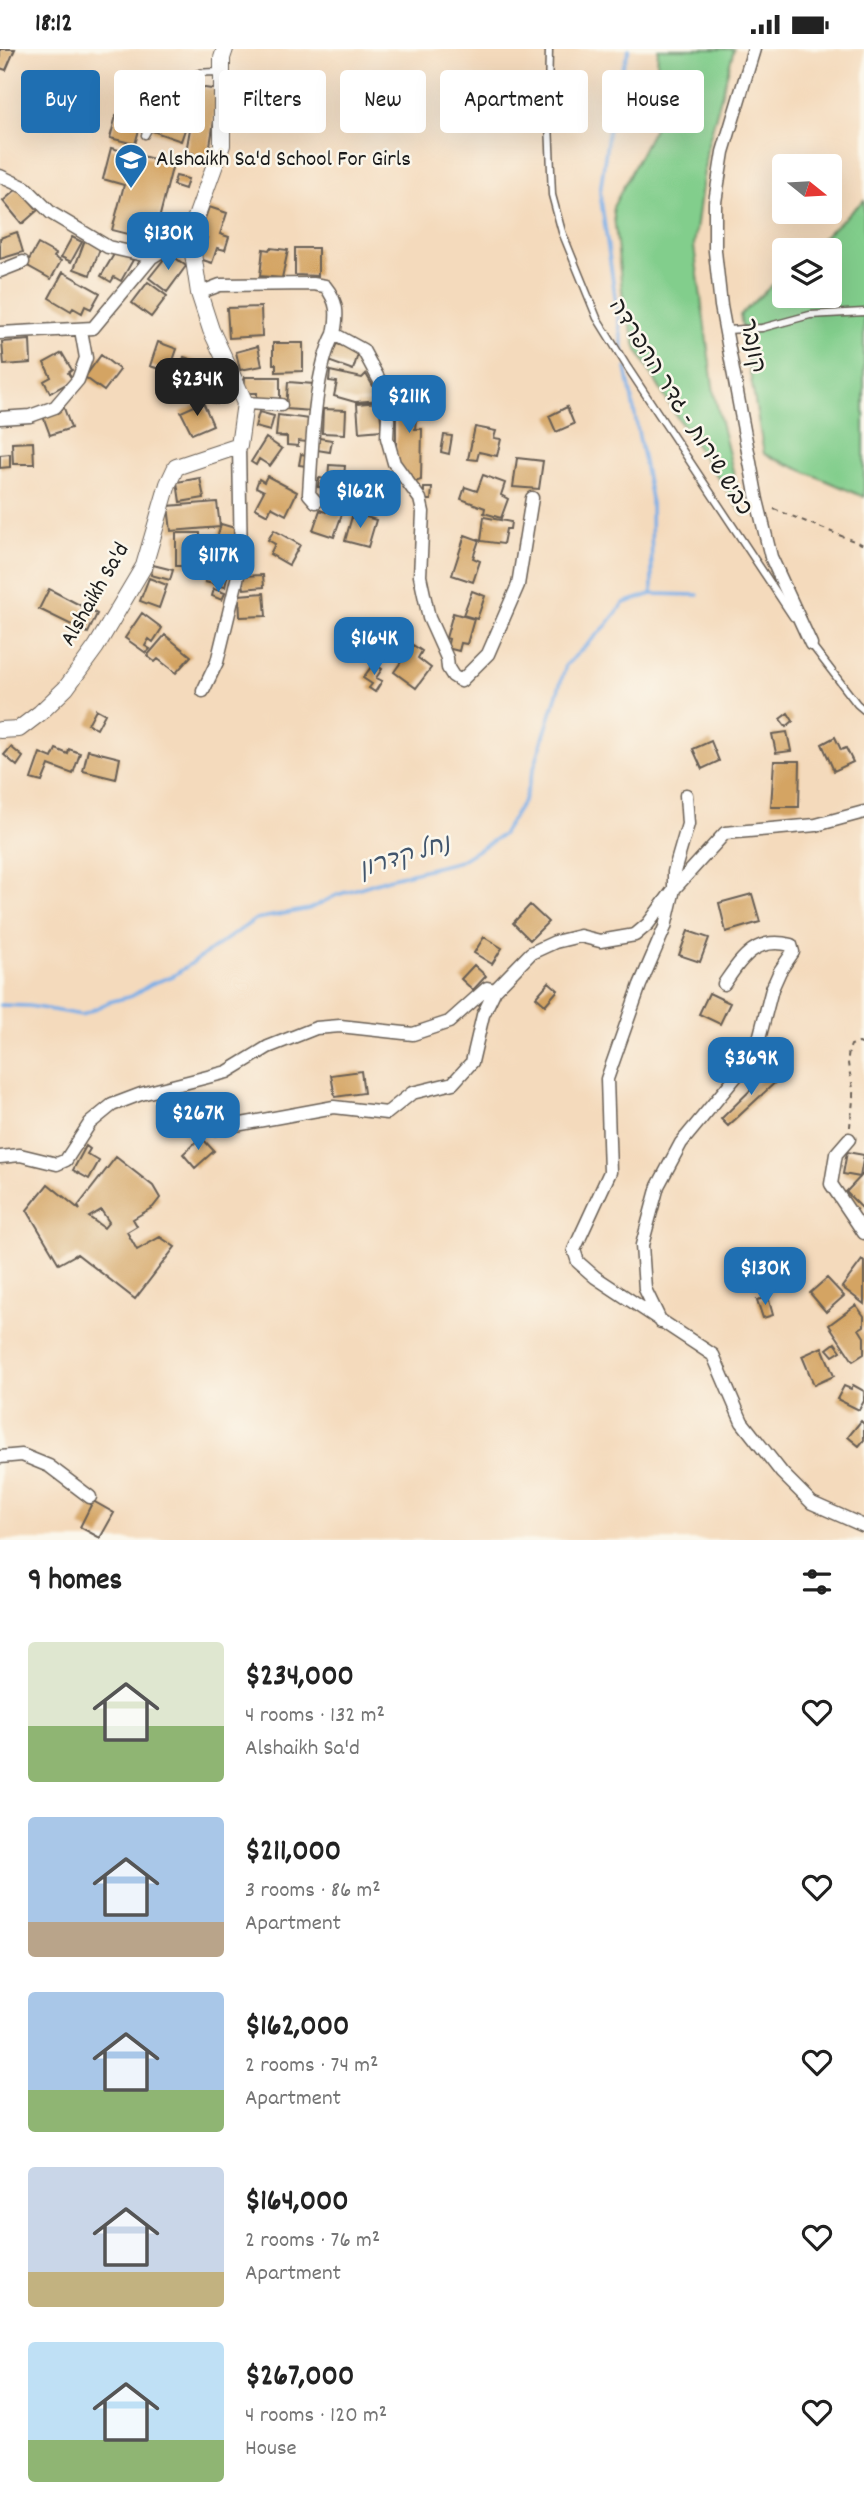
<!DOCTYPE html>
<meta charset="utf-8">
<style>
body{margin:0;font-family:Dekko,"Playpen Sans Hebrew",sans-serif;background:#f2f2f2;color:#222;height:100vh;display:flex;flex-direction:column;font-size:26px;white-space:nowrap}
*{box-sizing:border-box;margin:0}
p{font-size:23px;color:#767676}
.icon{flex:none;width:38px;height:38px;fill:none;stroke:currentColor;stroke-width:2;stroke-linecap:round;stroke-linejoin:round}
.map{position:relative;height:1491px;overflow:hidden}
.details{display:flex;flex-direction:column;background:#fff;flex:1}
.details>*{flex:none}
.top-card{position:absolute;left:21px;top:21px;width:822px;height:63px;display:flex;gap:14px}
.needle{width:46px;rotate:108deg}
.fabs{position:absolute;left:772px;top:105px;display:grid;gap:14px}
.fabs a{display:grid;place-items:center;width:70px;height:70px;border-radius:7px;background:#fff;box-shadow:0 7px 28px #0002;font-size:35px}
.price{position:absolute;translate:-50% -60px;padding:0 16px;border-radius:14px;background:#1f6fb2;color:#fff;font-size:23px;line-height:46px;filter:drop-shadow(0 2px 4px #0008)}
.price::after{content:'';position:absolute;left:50%;top:42px;width:21px;height:16px;margin-left:-10px;background:inherit;clip-path:polygon(0 0,100% 0,50% 100%)}
.price.selected{background:#222;color:#fff}
ul{padding:0;list-style:none}
li{display:flex;align-items:center;gap:21px;height:175px;padding:0 28px}
li span{display:grid;place-items:center;flex:none;width:196px;height:140px;border-radius:7px;color:#555}
li>.icon{margin-inline-start:auto}
span .icon{width:84px;height:84px;fill:#fffc;stroke-width:1}
li b{font-size:30px}
h2{display:flex;justify-content:space-between;align-items:center;height:84px;padding:0 28px;font-size:30px}
.tag{padding:0 24px;border-radius:7px;background:#fff;box-shadow:0 7px 28px #0002;font-size:24px;line-height:63px}
.tag.selected{background:#1f6fb2;color:#fff}
.status{display:flex;justify-content:space-between;align-items:center;height:49px;padding:0 35px;background:#fff;direction:ltr}
.status svg{height:19px;fill:currentColor}
.map>svg:first-child{display:block}
.green{fill:#82ce8c;stroke:#4f7554;stroke-width:2}
.lines{fill:none;stroke-linecap:round;stroke-linejoin:round}
.stream{stroke:#7aaee7;stroke-width:3.5}
.building{fill:#d4a464;fill-rule:evenodd}
.service-casing{stroke:#685e54;stroke-width:9}
.minor-casing{stroke:#685e54;stroke-width:15}
.tertiary-casing{stroke:#685e54;stroke-width:18}
.path{stroke:#685e54;stroke-width:2;stroke-dasharray:5 5;stroke-linecap:butt}
.service{stroke:#fff;stroke-width:6}
.minor{stroke:#fff;stroke-width:12}
.tertiary{stroke:#fff;stroke-width:16}
.labels{text-anchor:middle;dominant-baseline:central;stroke-width:5;stroke-linejoin:round;paint-order:stroke}
.poi-label{font-size:23px;fill:#1c1c1c;stroke:#fbf7ec;text-anchor:start}
.street-label{font-size:23px;fill:#1c1c1c;stroke:#fbf7ec}
.water-label{font-size:24px;font-style:italic;fill:#42566d;stroke:#fbf7ec}
</style>
<div class="status"><b>18:12</b><svg viewBox="0 0 49 12"><path d="M0 12V9h3v3zM5 12V6h3v6zM10 12V3h3v9zM15 12V0h3v12zM26 1h20v11H26zM47 4h2v5h-2z"/></svg></div>
<div class="map">
<svg width="864" height="1491" viewBox="0 0 864 1491">
<rect width="100%" height="100%" fill="#fbf7ec"/>
<filter id="ink" filterUnits="userSpaceOnUse"><feTurbulence type="fractalNoise" baseFrequency=".0143" numOctaves="2"/><feDisplacementMap in="SourceGraphic" scale="14" xChannelSelector="R" yChannelSelector="G"/><feConvolveMatrix kernelMatrix="1 2 1 2 8 2 1 2 1" color-interpolation-filters="sRGB"/></filter>
<filter id="wash" filterUnits="userSpaceOnUse"><feTurbulence type="fractalNoise" baseFrequency=".00686" numOctaves="4" result="noise"/><feDisplacementMap in="SourceGraphic" scale="28" xChannelSelector="R" yChannelSelector="G"/><feGaussianBlur stdDeviation="1.57" result="paint"/><feColorMatrix in="noise" values="0 0 0 0 0 0 0 0 0 0 0 0 0 0 0 0 0 1.4 0 .05"/><feComposite in="paint" operator="in"/></filter>
<g filter="url(#wash)">
<rect width="100%" height="100%" fill="#f4dabc"/>
<path class="green" d="M658,0H734L707,99L694,197L714,344L744,467L678,370L637,301L623,250L613,158L654,79Z
M864,151V448L764,405L740,266L784,225V247H830V201H809Z"/>
<g class="lines">
<path class="stream" d="M624,308L600,144L608,85L619,30L629,0
M626,319L651,450L652,545
M0,956L29,957L82,966L109,953L132,947L151,935L173,927L256,870L309,860L337,846L388,830L460,812L502,786L524,751L566,616L606,577L624,554L652,545L698,546"/>
</g>
<g id="blocks">
<path class="building" d="M0,0H15L6,21L0,19Z
M191,37L219,41L207,115L192,112L193,104L186,103L193,63L187,62Z
M165,61L189,69L181,92L152,82L156,70L161,72Z
M116,67L141,74L135,95L110,89Z
M111,99L173,115L155,186L137,182L136,187L112,181L124,136L103,130Z
M176,127L188,130L185,140L173,136Z
M18,139L38,161L22,175L3,152Z
M209,158L227,164L220,185L229,188L225,201L217,199L212,214L200,210L207,189L199,187Z
M17,183L23,203L0,210V189Z
M72,188L82,193L71,213L61,208Z
M85,191L101,197L90,226L74,220Z
M38,195L56,205L54,208L61,212L51,230L26,216Z
M270,199L288,201L282,229L260,227L263,200L269,201Z
M295,199H318V227L295,226Z
M116,202L133,211L121,232L114,228L111,233L101,227Z
M169,204L186,217L167,243L149,229Z
M63,223L100,244L91,260L85,257L82,264L73,259L71,262L49,249Z
M148,233L167,247L151,268L132,254Z
M261,258L262,287L229,289L227,259Z
M30,291L31,314L4,316L2,293Z
M158,293L177,300L169,323L150,317Z
M273,294H303V322L276,323V315H273Z
M334,294L359,302L353,321L328,312Z
M258,297L262,317L240,321L236,303Z
M62,304L72,321L68,324L73,331L50,344L44,332L51,328L44,314Z
M101,306L120,321L104,342L85,328Z
M184,308L201,314L194,333L178,328Z
M330,322L362,329L366,325L381,351L355,353L334,347L337,333L329,332Z
M209,326L231,335L225,354L218,352L217,355L201,350Z
M245,328H280V351H257V344H244Z
M288,333L314,335L312,362L286,360Z
M396,342L417,343V352H420L419,370H416L415,380H422L421,431L411,434L396,408Z
M203,353L213,376L192,385L181,363Z
M379,353L382,381L359,383L357,355Z
M567,358L574,375L556,383L549,367Z
M64,359L71,379L50,386L43,367Z
M323,360L346,361L345,385L322,384Z
M259,363L274,367L270,382L255,378Z
M278,366L310,370L307,393L298,392V397L287,396V388L276,387Z
M475,378L496,382L494,389L501,390L497,407L479,403L477,411L468,410Z
M444,386L452,387L449,405L441,403Z
M266,389L282,400L270,417L259,410L256,416L251,413Z
M319,389L332,391L330,403L317,401Z
M33,393L34,415H13L12,394Z
M10,405V418L0,419V406Z
M301,405L307,406L306,417L299,416Z
M517,409L543,412L539,440L513,438Z
M329,416L345,417L343,435L328,433Z
M483,426L505,434L501,446L508,450L501,469L484,464L485,459L461,450L465,438L477,442Z
M267,427L297,443L286,466L271,458L268,466L255,459L264,442L256,438L259,430L264,433Z
M200,429L204,449L180,453L177,433Z
M319,429L326,430V438H318Z
M346,430L368,436L361,461L339,455Z
M424,439H432L431,451H424Z
M217,453L220,478L171,482L168,457Z
M328,457L343,462L334,488L313,481L320,461L326,463Z
M353,464L376,471L368,498L345,492Z
M484,468L511,473L510,480H506L503,495L481,492Z
M221,475L238,480L225,538L205,533L208,524L199,521L204,503L223,508L213,504Z
M274,481L300,496L289,516L270,505L275,495L268,491Z
M176,484H200V517H176Z
M465,486L479,491L473,509L480,512L473,533L452,526Z
M153,516L173,521L170,531L151,526Z
M263,526L264,538L244,540L242,527Z
M149,529L167,536L159,559L140,552Z
M49,540L97,565L88,584L39,560Z
M214,540L225,544L222,551L212,547Z
M472,542L485,547L477,570L463,566Z
M264,544L266,567L240,568L239,546Z
M142,564L162,579L153,593L149,590L145,597L150,600L146,604L125,589Z
M453,564L474,570L467,595L461,594L459,602L447,599L449,590L446,589Z
M165,586L191,607L176,624L158,610L155,613L147,607Z
M413,596L422,602L418,609L431,619L416,639L394,623Z
M374,614L382,620L376,629L382,632L375,643L369,639L372,635L363,629Z
M96,660L105,665L97,680L88,675Z
M788,664L793,672L786,678L780,670Z
M787,683L791,702L776,704L772,685Z
M835,688L841,701L846,699L853,713L834,722L822,695Z
M711,692L719,712L702,720L693,700Z
M11,698L23,708L17,717L4,706Z
M56,700L68,705L69,700L80,704L73,725L49,716L42,733L31,730L40,704L52,709Z
M88,701L120,709L116,730L83,722Z
M774,712H800L799,758H771Z
M752,845L760,873L726,883L719,854Z
M530,856L548,873L530,891L513,874Z
M688,882L709,889L700,913L679,906Z
M484,888L502,899L492,915L474,904Z
M474,916L486,927L473,941L461,930Z
M549,933L558,941L545,956L536,948Z
M709,944L730,954L720,975L699,965Z
M772,1020L780,1029L728,1077L721,1070Z
M361,1022L364,1044L335,1048L331,1026Z
M201,1088L214,1102L195,1119L183,1105Z
M86,1097L90,1100L87,1105L99,1112L89,1130L73,1121Z
M847,1103L864,1106L860,1128L843,1125Z
M116,1108L153,1137L160,1149L153,1158L133,1170L137,1177L127,1183L137,1201L160,1188L175,1198L135,1250L77,1205L59,1215L27,1161L48,1135L80,1161L78,1157ZM101,1161L109,1173L104,1179L89,1168Z
M864,1124V1161L846,1143Z
M862,1211L864,1213V1255L842,1238Z
M827,1229L844,1247L826,1263L810,1244Z
M768,1248L773,1266L763,1269L757,1251Z
M856,1256L864,1267V1277L859,1280L864,1288V1305L853,1312L829,1276Z
M835,1294L841,1302L833,1307L827,1300Z
M822,1298L834,1327L814,1336L802,1307Z
M853,1336L864,1342V1352L859,1361L837,1350L844,1337L851,1340Z
M861,1372L864,1375V1391L859,1397L848,1388Z
M93,1452L114,1464L100,1489L80,1478Z"/>
</g>
</g>
<g filter="url(#ink)">
<use href="#blocks" fill-opacity="0" stroke="#685e54" stroke-width="2"/>
<g class="lines">
<defs>
<path id="service" d="M549,0L548,49L552,146L562,183L597,269L628,319L793,568
M145,86C156,65 173,34 197,25C203,22 213,24 220,23
M727,281L762,279L810,266L864,263
M811,595L857,655L864,661"/>
<path id="minor" d="M754,0L723,103L715,153V202L721,257L757,451L771,508L811,595
M0,127L26,139L51,164L108,198L152,208
M0,222L23,213
M199,244L220,236L313,235L325,237C338,253 338,265 334,285L363,301L389,349L387,389L394,414L420,450L423,463L420,527L429,569L447,609L448,619L453,627L461,632L488,605L518,536L532,449
M0,284L93,279L152,208L190,185
M245,354L281,356
M0,369L30,367L55,358L78,331L86,309L81,281
M316,453L309,445C312,400 314,322 334,285
M203,642L217,613L241,514L239,397
M864,763L816,776L725,784L674,840L665,878L640,936L607,1030L610,1123L574,1201L578,1213L595,1228L713,1306L742,1373L782,1424L812,1454L864,1477
M214,1080L334,1058L387,1064L412,1044L453,1034L472,1013L483,966L495,941L531,904L555,893L580,887L600,892L635,886L648,875L674,840V823L688,775L686,746
M849,1090L836,1105L831,1135L864,1184
M0,1108L20,1106L57,1115L66,1111L90,1074L112,1056L141,1045L227,1023L268,998L316,979L340,977L413,985L449,973L487,939L495,941
M661,1273L645,1240L642,1196L658,1137L681,1094L748,1013L758,994L772,940L780,922L793,903L791,896C755,887 742,909 724,935
M0,1408L22,1406L49,1417L90,1448"/>
<path id="tertiary" d="M0,681L19,680L40,664L66,639L96,598L144,517L168,435L176,418L239,397L245,354L211,281L199,244L190,185L222,96V9L225,0"/>
</defs>
<use href="#service" class="service-casing"/>
<use href="#minor" class="minor-casing"/>
<use href="#tertiary" class="tertiary-casing"/>
<path class="path" d="M774,460L864,496
M850,1078C851,1064 855,1048 852,1034C849,1019 845,1011 851,996L859,994L864,996"/>
<use href="#service" class="service"/>
<use href="#minor" class="minor"/>
<use href="#tertiary" class="tertiary"/>
</g>
</g>
<defs>
<symbol id="school-pin" viewBox="-11 -11 22 30"><path d="M0 17L-7.5 6A9.5 9.5 0 1 1 7.5 6Z" fill="#1f6fb2" stroke="#fbf7ec"/><path d="M0-5L7-2L0 1L-7-2ZM-4 1L0 2.5L4 1V4Q0 6-4 4Z" fill="#fff"/></symbol>
</defs>
<g fill-rule="evenodd">
<use href="#school-pin" x="112" y="92" width="38" height="52"/>
</g>
<g class="labels">
<g class="poi-label">
<text x="156" y="111">Alshaikh Sa'd School For Girls</text>
</g>
<g class="street-label">
<text transform="translate(751 297) rotate(79)">קונבר</text>
<text transform="translate(679 359) rotate(58)">כביש שירות - גדר ההפרדה</text>
<text transform="translate(96 546) rotate(-60)">Alshaikh Sa'd</text>
</g>
<g class="water-label">
<text transform="translate(405 809) rotate(-17)">נחל קדרון</text>
</g>
</g>
</svg>
<div class="fabs">
<a><svg class="needle" viewBox="-14 -14 28 28"><path d="M0-13l5 13h-10z" fill="#e53935"/><path d="M0 13l5-13h-10z" fill="#767676"/></svg></a>
<a><svg class="icon" aria-label="layers" viewBox="0 0 24 24"><path d="M12 4l9 5-9 5-9-5zM3 14l9 5 9-5"/></svg></a>
</div>
<b class="price" style="left:168px;top:223px">$130K</b>
<b class="price selected" style="left:197px;top:369px">$234K</b>
<b class="price" style="left:409px;top:386px">$211K</b>
<b class="price" style="left:360px;top:481px">$162K</b>
<b class="price" style="left:218px;top:545px">$117K</b>
<b class="price" style="left:374px;top:628px">$164K</b>
<b class="price" style="left:751px;top:1048px">$369K</b>
<b class="price" style="left:198px;top:1103px">$267K</b>
<b class="price" style="left:765px;top:1258px">$130K</b>
<div class="top-card">
<a class="tag selected">Buy</a>
<a class="tag">Rent</a>
<a class="tag">Filters</a>
<a class="tag">New</a>
<a class="tag">Apartment</a>
<a class="tag">House</a>
</div>
</div>
<section class="details">
<h2>9 homes<svg class="icon" aria-label="filters" viewBox="0 0 24 24"><path d="M4 7h16M4 17h16"/><circle cx="9" cy="7" r="2"/><circle cx="15" cy="17" r="2"/></svg></h2>
<ul>
<li><span style="background:linear-gradient(#dfe7d0 60%,#8fb573 0)"><svg class="icon" aria-label="home" viewBox="0 0 24 24"><path d="M3 11l9-7 9 7M6 9v11h12V9"/></svg></span><div><b>$234,000</b><p>4 rooms · 132 m²</p><p>Alshaikh Sa'd</p></div><svg class="icon" aria-label="heart" viewBox="0 0 24 24"><path d="M12 20l-8-8c-3-5 5-10 8-4 3-6 11-1 8 4z"/></svg></li>
<li><span style="background:linear-gradient(#a9c7e8 75%,#b9a48a 0)"><svg class="icon" aria-label="home" viewBox="0 0 24 24"><path d="M3 11l9-7 9 7M6 9v11h12V9"/></svg></span><div><b>$211,000</b><p>3 rooms · 86 m²</p><p>Apartment</p></div><svg class="icon" aria-label="heart" viewBox="0 0 24 24"><path d="M12 20l-8-8c-3-5 5-10 8-4 3-6 11-1 8 4z"/></svg></li>
<li><span style="background:linear-gradient(#a9c7e8 70%,#8fb573 0)"><svg class="icon" aria-label="home" viewBox="0 0 24 24"><path d="M3 11l9-7 9 7M6 9v11h12V9"/></svg></span><div><b>$162,000</b><p>2 rooms · 74 m²</p><p>Apartment</p></div><svg class="icon" aria-label="heart" viewBox="0 0 24 24"><path d="M12 20l-8-8c-3-5 5-10 8-4 3-6 11-1 8 4z"/></svg></li>
<li><span style="background:linear-gradient(#c9d6e8 75%,#c2b280 0)"><svg class="icon" aria-label="home" viewBox="0 0 24 24"><path d="M3 11l9-7 9 7M6 9v11h12V9"/></svg></span><div><b>$164,000</b><p>2 rooms · 76 m²</p><p>Apartment</p></div><svg class="icon" aria-label="heart" viewBox="0 0 24 24"><path d="M12 20l-8-8c-3-5 5-10 8-4 3-6 11-1 8 4z"/></svg></li>
<li><span style="background:linear-gradient(#bfe0f5 70%,#8fb573 0)"><svg class="icon" aria-label="home" viewBox="0 0 24 24"><path d="M3 11l9-7 9 7M6 9v11h12V9"/></svg></span><div><b>$267,000</b><p>4 rooms · 120 m²</p><p>House</p></div><svg class="icon" aria-label="heart" viewBox="0 0 24 24"><path d="M12 20l-8-8c-3-5 5-10 8-4 3-6 11-1 8 4z"/></svg></li>
</ul>
</section>
